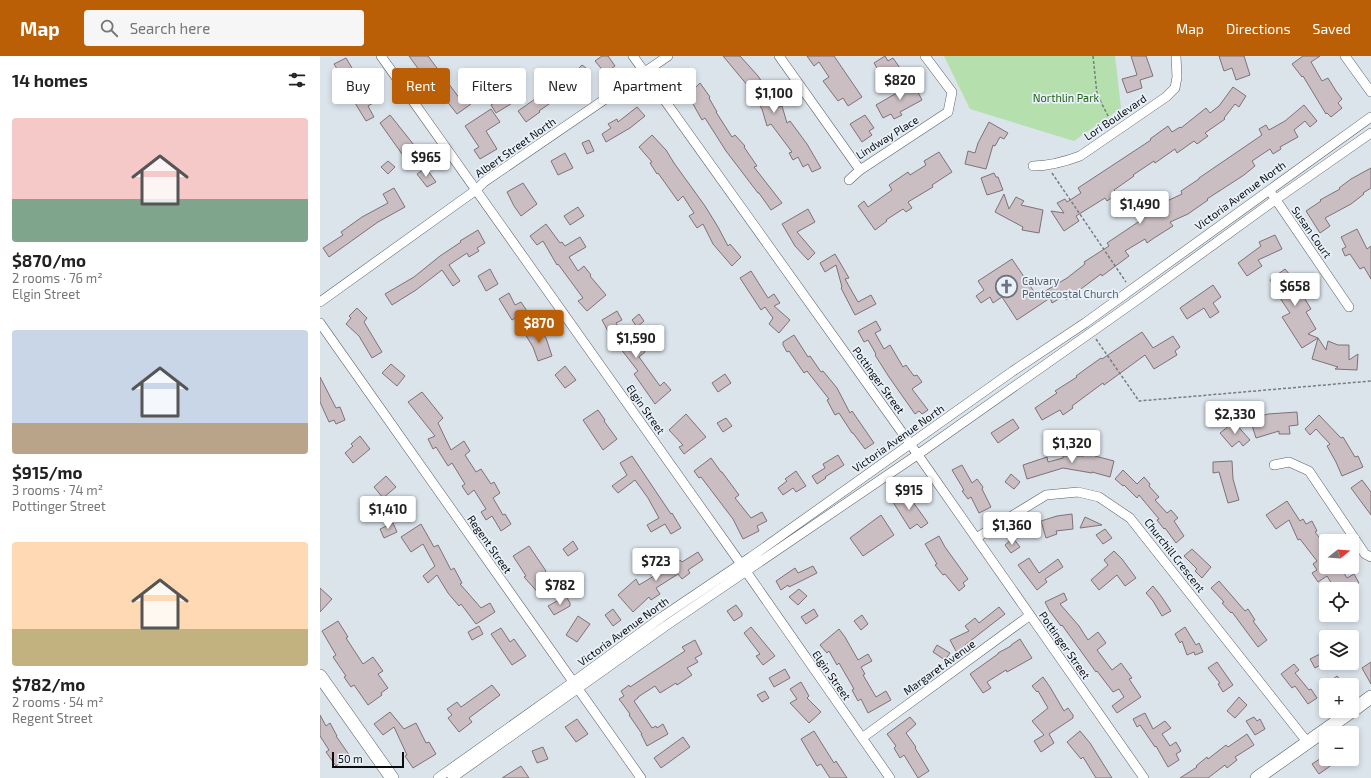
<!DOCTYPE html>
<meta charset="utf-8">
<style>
body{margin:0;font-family:"Exo 2",sans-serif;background:#f6f6f6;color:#222;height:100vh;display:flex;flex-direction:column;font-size:15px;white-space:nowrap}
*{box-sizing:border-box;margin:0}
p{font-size:13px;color:#767676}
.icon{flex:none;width:22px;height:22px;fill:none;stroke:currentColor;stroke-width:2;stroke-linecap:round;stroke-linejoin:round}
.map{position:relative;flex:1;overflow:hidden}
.panel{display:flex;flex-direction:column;background:#fff;width:320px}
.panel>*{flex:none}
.hud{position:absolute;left:12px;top:12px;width:380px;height:36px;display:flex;gap:8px}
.needle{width:26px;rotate:73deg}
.buttons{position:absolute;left:999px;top:478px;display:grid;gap:8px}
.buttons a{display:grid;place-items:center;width:40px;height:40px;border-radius:4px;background:#fff;box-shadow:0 2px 6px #0003;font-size:20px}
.scale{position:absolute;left:12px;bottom:10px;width:72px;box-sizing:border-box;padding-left:4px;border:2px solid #0a0c0f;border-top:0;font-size:11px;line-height:14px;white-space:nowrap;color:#0a0c0f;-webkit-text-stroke:3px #e8f0f8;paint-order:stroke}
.price{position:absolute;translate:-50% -34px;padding:0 9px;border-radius:4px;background:#fff;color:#222;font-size:13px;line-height:26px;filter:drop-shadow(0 1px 2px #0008)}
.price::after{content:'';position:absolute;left:50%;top:24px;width:12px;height:9px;margin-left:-6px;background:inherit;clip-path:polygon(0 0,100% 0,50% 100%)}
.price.current{background:#ba5f05;color:#fff}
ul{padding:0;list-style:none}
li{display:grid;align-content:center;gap:8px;height:212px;padding:0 12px}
li span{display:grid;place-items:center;height:124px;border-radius:4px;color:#555}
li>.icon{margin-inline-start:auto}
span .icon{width:72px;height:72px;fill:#fffc;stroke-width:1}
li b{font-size:17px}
h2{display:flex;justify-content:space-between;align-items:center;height:48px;padding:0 12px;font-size:17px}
.tag{padding:0 14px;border-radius:4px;background:#fff;box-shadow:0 2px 6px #0003;font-size:14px;line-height:36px}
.tag.current{background:#ba5f05;color:#fff}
header{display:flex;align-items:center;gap:24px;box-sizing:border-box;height:56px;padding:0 20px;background:#ba5f05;color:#fff}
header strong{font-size:19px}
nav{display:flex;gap:22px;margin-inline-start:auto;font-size:14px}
.search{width:280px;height:36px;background:#f6f6f6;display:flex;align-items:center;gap:10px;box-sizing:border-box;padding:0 14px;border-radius:4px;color:#767676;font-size:15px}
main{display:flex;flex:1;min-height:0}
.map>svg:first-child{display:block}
.green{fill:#b5e0ad}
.building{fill:#cabec3;stroke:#7d7277}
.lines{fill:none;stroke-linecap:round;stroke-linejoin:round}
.street-casing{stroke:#5c6269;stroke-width:10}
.secondary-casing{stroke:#5c6269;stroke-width:14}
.path{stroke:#777c82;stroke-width:1.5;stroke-dasharray:3 2;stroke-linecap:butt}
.street{stroke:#fff;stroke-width:9}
.secondary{stroke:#fff;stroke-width:13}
.labels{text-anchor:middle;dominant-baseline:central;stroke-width:3.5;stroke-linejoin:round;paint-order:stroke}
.park-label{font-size:11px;fill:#236117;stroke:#e8f0f8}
.street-label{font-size:11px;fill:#0a0c0f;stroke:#e8f0f8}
.worship-label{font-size:11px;fill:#5b616d;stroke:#e8f0f8;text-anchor:start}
</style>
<header>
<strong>Map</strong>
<div class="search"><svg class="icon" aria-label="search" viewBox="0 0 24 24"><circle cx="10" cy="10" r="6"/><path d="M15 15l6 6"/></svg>Search here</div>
<nav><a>Map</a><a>Directions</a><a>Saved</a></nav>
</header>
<main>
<section class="panel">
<h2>14 homes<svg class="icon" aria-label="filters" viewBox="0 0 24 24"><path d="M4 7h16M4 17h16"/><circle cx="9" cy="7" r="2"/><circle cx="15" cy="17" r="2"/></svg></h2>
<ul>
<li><span style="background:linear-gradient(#f6c9c9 65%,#7fa58c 0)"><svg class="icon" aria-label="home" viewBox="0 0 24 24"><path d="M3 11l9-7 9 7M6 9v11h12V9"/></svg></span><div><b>$870/mo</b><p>2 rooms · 76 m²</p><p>Elgin Street</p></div></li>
<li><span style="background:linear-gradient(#c9d6e8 75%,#b9a48a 0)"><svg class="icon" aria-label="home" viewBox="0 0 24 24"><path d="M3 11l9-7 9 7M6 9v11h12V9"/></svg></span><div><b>$915/mo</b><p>3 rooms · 74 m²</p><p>Pottinger Street</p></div></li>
<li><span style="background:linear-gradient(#ffd9b3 70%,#c2b280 0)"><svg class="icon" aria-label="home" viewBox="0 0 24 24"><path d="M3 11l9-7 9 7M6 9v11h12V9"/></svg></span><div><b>$782/mo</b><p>2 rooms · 54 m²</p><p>Regent Street</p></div></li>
</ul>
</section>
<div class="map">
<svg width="1051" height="722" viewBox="0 0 1051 722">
<rect width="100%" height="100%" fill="#dbe3eb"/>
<path class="green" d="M624,0H795L801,52L754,85L650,53Z"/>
<path class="building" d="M89,0H108L140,43L145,40L151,48L137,58L122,39L117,43L110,33L112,32Z
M282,0H288L295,10L285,17L275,5Z
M403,0H420L438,20L453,43L456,52L462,50L467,67L470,65L487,88L501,112L492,116L488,108L483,111L478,101L473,104L469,97L472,96L451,68L447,70L442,53L427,31L428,30Z
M487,0H514L542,41L528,50L523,42L518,45L503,25L509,21L499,6L494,10Z
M565,0L568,5L573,2L580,12L563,22L554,7Z
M811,0H826L833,20L820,24L822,32L807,37L802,23L817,19Z
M899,0H924L930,19L916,24L912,12L904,15Z
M983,0H1000L991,6L1002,25L1008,22L1016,35L1022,43L1018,47L1022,52L1011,61L1007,57L1006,58L983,20L982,21L972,8Z
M26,2L38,22L43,19L60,43L48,50L54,61L46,65L32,42L29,44L20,31L26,27L14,8Z
M262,9L270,15L255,30L248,23Z
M362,13L375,32L380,27L390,41L389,42L397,56H396L412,81L415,79L425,90L424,91L437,110L434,111L462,147L451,154L439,137H438L406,95L385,62L382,64L373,48L352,20Z
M592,25L602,44L580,56L582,59L574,63L571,58L563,62L556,49L582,34L581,31Z
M235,29L242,39L219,55L220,56L206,66L198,55Z
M913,31L926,40L919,51L915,48L904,62L905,63L885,77L888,80L877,88L874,85L857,97L855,93L835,107L834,105L813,119L814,120L794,134L797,138L787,145L785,142L756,160L759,165L744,175L731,155L744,157L737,147L745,143L747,146L761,137L758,132L831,84L830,83L848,70L852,76L860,71L861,72L886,52L890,57L899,50Z
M189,38L194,46L176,57L171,49Z
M984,49L997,65L990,71L985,65L974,74L978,81L960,91L961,93L953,98L950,93L932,105L935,110L924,119L887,143L888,144L868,158L850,166L853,170L834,182L827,187L825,183L805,195L809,200L782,220L781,218L746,244L744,240L732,247L730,242L697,264L682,241L673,247L670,241L661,247L656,240L664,234L658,225L692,203L717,240L747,222L765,208L764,206L789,190L787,187L845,148V146L862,138L861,135L879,123V122L942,79L939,73L946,69L949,74L965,65Z
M317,51L325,60L310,72L286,86L282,78L291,72L288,68L297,63L298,66Z
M171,53L180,66L166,75L177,93L160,103L154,94L159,91L145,70Z
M70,59L94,89L82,98L60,67Z
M545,59L554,72L549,75L552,79L542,86L530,68Z
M669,66L688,77L684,83L680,81L675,90L673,89L666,113L645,108L648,95L655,97L658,87Z
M332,79L346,94L354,107L385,150L398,171L408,190L410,188L421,201L412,210L393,188L383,168L377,172L369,160L374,157L363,140L358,145L338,117L337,118L330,107L332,106L319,91Z
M269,84L274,95L267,98L262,87Z
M619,96L632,116L612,129L613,131L588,146L592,152L586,156L583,153L566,164L567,165L555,174L538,150L544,145L548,151L572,134L569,129L588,116L590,119L606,109L604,105Z
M245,97L253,112L238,119L231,105Z
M68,105L75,111L68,118L61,111Z
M106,112L116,126L107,131L97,118Z
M1051,112V132L1043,137L1044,138L1031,148L1005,162L1010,170L1000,177L986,155L1001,145L1000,144L1020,133L1019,132L1031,123Z
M674,117L676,121H678L683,134L667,139L661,122Z
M203,127L217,148L201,160L194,150L187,136Z
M74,132L85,151L58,166L9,201L3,192L23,179L21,176L42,161L68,147L63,138Z
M684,138L689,153L696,141L704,145L701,149L723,154L719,177L702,174L703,171L675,156Z
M258,151L264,160L250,169L244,160Z
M488,153L495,166L477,176L495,197L488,204L475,190L462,168Z
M226,168L240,187L242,186L245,190L260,181L266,191L249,201L258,215L264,210L271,219L270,220L286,239L267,255L258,245L263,242L238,208L237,209L223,185L217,189L210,180Z
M1037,173L1047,193L1051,190V223L1044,211L1040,213L1030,198L1025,200L1022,193L1026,191L1021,181Z
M158,174L165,187L157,192L159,195L149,201L147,197L129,209L140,225L133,230L122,214L96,234L72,249L65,238L94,221L120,200L141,186L140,185Z
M955,179L962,193L938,204L942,210L927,220L918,207L941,190L939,186Z
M515,198L529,222L525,223L538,246L551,239L556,248L535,259L521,232L522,231L516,209L505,216L500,207Z
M170,213L178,228L166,235L158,220Z
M965,213L971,220L975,218L980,225L977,226L987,242L985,243L991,253L986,256L996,273L988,278L998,282L982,292L962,261L970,257L960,242L962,241L950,224Z
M431,215L448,242L454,238L460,247L454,250L470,264L459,277L449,268L453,262L445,251L441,254L420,222Z
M893,229L901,241L893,247L899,256L890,262L884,252L867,263L860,252Z
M189,237L195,249L201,246L207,255L192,264L179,243Z
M37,252L47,262L44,266L62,296L52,302L39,280L26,268L31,262L29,260Z
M297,255L302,264L296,267L313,291L318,287L325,296L319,301L340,330L344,326L351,334L335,348L314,318L318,315L290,279L282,264Z
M319,258L324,265L317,271L312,264Z
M556,265L561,274L555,277L564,293L570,289L583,311L586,309L594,320L597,319L602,326L592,333L608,354L602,358L599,355L595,358L569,321L555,299L556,298L548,284L544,286L538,275Z
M218,270L226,282L232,300L218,305L213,291L205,278Z
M822,276L833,292L853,280L860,291L855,295L857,299L834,313L825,299L784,329L783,327L752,350L753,352L743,359L740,354L722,364L715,352L737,337L735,335L757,321L756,320L767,312L781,302L782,303Z
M474,279L488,301L490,300L501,316L503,315L517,332L530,357L532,355L554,387L545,393L533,377H532L519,357L515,359L507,344L509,343L487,315L484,317L469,295L467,296L463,289V286Z
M998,282L1006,294L1008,285L1018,289H1029V304L1038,298L1037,314L1015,313L1018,311L992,303Z
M71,308L85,320L77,330L62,317Z
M245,310L256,324L245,332L235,319Z
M405,318L411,327L398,336L392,327Z
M0,321L16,352L20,351L25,364L16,368L14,364L9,366L0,346Z
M102,336L123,362L118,367L131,394L144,385L150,395L145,399L156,416L161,413L171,428L174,426L180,437L173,442L183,459L185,458L191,468L181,475L172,460L166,464L161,456L166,453L154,434L148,439L142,430L145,428L132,407L128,410L116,391L113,393L108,383L115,380L88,346Z
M278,354L285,364L284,365L297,383L283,394L263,364Z
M977,356L978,369L969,370L970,378H959V375L936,382L930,363L948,358Z
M366,358L386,381L364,398L359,391L363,389L349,374Z
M999,359L1021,382L1023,381L1035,401L1038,400L1043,411L1022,420L1016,406L1007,390L1010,388L996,373L990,379L985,373Z
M406,362L412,370L403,376L397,367Z
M693,363L699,372L678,387L671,377Z
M914,366L930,384L923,390L919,385L912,391L900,377Z
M40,380L50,393L33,407L25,397L33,390L31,388Z
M766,386L777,388L775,400L794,405L790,421L772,416V417L743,412L707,423L703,409L727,401L728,406L743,402V400H764Z
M518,399L524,409L505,421L506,422L497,428L492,420L505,412L503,408Z
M312,400L351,458L352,457L361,472L351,478L345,468L331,476L327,469L339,462L328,442L315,424L298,437L292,430L307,419L300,407Z
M391,402L401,416H402L419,439L415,442L431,462L442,456L447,465L437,470L439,475L423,483L413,463L381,421L379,422L374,415Z
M912,405L913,423L919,444L908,447L899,416L893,417V406Z
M642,409L652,427L657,423L663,431L662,433L671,451L659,457L651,441L648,443L642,435L644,434L632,414Z
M803,414L817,428L824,421L830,428L829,430L839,441L835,444L847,457L851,454L858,462L854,465L864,480L856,487L845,472L844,473L837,464L839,463L819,439L817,442L804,429L803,430L795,423Z
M476,415L486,430L476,436L473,432L463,439L458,432L467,425L465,423Z
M691,418L700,426L694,433L685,426Z
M66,420L76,431L63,442L54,431Z
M1042,424L1051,436V459L1031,432Z
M587,435L593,446L608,467L601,472L597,468L590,473L571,443Z
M967,445L980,465L983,463L986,468L992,465L997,475L995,476L1006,490V511H1020L1027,522L1034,518L1039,527L1030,533H1015L1007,520L998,526L992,517L997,514L993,508L997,505L980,483L978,484L969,464L956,473L946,459Z
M752,458L753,473L736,475L737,478L726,482L721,465L737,460Z
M561,459L574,479L543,500L530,482Z
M765,461L782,469L760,472Z
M73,467L77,476L64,482L60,473Z
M101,468L114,491L118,489L131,514L134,512L142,527L140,528L161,552L170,547L175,556L156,568L141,548L139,550L128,537L117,519L108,527L103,520L115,510L103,488L91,496L81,481Z
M785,473L792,482L783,488L776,479Z
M619,480L625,491L648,523L643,527L645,530L639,535L625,518L623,519L615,509L617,508L605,488Z
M693,482L700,491L691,497L685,489Z
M253,485L258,493L248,500L243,493Z
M209,490L226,515L224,517L235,529L222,541L204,521L206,520L193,500Z
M872,493L891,511L882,522L875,515L877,513L864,500Z
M794,495L802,503L816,522L805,530L797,519L779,534L771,524L788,509L784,504Z
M378,496L383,504L368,514L370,517L362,523L358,518L336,532L340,538L331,544L329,541L313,556L298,539L316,523L319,529L334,520L328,511L337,505L344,515L360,504L362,506Z
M709,502L719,517L738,503L743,511L725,523L727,526L717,534L698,509Z
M493,510L497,517L469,531L468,529L461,534L456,525L475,512L478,517Z
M899,525L925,555L928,553L935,564L933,565L947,584L938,591L912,556L911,557L902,547L904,546L891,532Z
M833,530L841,540L851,555L842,560L833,545L826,537Z
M0,532L12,543L0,556Z
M479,533L487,540L478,549L469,541Z
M744,537L747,544L740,548L759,570L768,584L778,576L786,587L777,594L792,614L801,607L812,622L809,623L821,641L797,657L792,650L804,641L799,633L793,636L777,615L776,616L742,569L741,570L729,554L725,546Z
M246,540L250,547V550L234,559L228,550Z
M416,549L422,557V560L414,565L407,555Z
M679,551L685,558L645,589L646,592L637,597L630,584L649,575L645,570L655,562L659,567Z
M293,553L301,564L293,570L285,559Z
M494,553L498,560L486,568L481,561Z
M542,559L548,568L541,574L534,565Z
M258,560L270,568L257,586L246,579Z
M18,565L28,581L26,582L43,608L53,601L63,615L58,618L68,632L61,637L62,639L48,649L34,629L31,631L24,621L26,620L13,601L16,599L2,575Z
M159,570L163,578L152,584L148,576Z
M431,571L455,600L443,609L436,600L440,598L424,577Z
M865,571L876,589L879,587L883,596L875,599L874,596L867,599L862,585L860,587L855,578Z
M181,572L190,586L194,583L206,600L192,609L171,578Z
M519,573L525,581L538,604L548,598L552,605L541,611L545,618L543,619L556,641L566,635L571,644L548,657L541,643L538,645L532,634L534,633L519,607L517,609L509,595L507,597L500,589Z
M700,583L712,602L687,616L686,614L667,626L671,632L663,637L650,618L678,598V597L691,590V589Z
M375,584L382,598L375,602L378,606L367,612L372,619L357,629L356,627L340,637L335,630L318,641V642L314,645L332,672L336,670L337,672L343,668L348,678L327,690L321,678H322L309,659L310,658L299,643L304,640L301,635L309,629L310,631L365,595L362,591Z
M617,589L630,597L625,604L613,596Z
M1000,598L1004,607L995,612L990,603Z
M897,606L913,629L903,636L898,628L900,627L888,612Z
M1051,606V628L1042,612Z
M974,608L979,614L975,617L989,634L991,633L997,642L988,648L975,630L972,632L961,618Z
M465,613L470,622L454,631L449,622Z
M1017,620L1024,629H1005Z
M723,621L730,631L744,655L748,652L753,659V662L729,678L734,687L721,696L714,685L724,679L712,665L728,652L718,635L717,636L712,630Z
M481,626L489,640L487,642L501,656L489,667L470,647L477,643L470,633Z
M172,629L180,639L149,662L152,666L139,676L128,662L132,659L127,653L137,646L141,651Z
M445,635L449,642L442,646L437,639Z
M919,641L927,649L915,662L907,655Z
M70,656L84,673L96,667L106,687L109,686L116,698L93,712L85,700L87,699L74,671L63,679L54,668Z
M825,657L833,673L845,665L851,672L842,678L850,690L856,686L861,695L856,698L859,704L848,711L836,690L835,691L820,669L817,671L813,663Z
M0,659L6,670L10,667L17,680H16L30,700L16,710L6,696L9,694L0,680Z
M590,661L596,668L586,677L596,691L595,692L609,715L598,722L584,699L580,702L574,692L576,690L567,678Z
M934,661L937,665L940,663L945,673L935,679L926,665Z
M257,663L268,678L256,686L245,671Z
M494,675L514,707L516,705L527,722H510L501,708L497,710L481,683Z
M760,675L770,687L792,722H776L763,701L761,703L747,686Z
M927,678L934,689L915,701L917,704L907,712L905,709L888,722H860L877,711L876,710L887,701L888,703L906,689L908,691Z
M363,681L370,691L341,712L334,702Z
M223,691L228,703L217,707L212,695Z
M1006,699V703H1010L1013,708L999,718L992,708Z
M201,710L209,722H182Z"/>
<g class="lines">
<defs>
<path id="street" d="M61,0L416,501L570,722
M313,0L591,389L824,722
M459,0L540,114
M1025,0L1051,36
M713,110C730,110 744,106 760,100L846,41L855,32L857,21L856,0
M529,124L540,114L628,56L632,36L605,0
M952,138L1029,251
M0,246L156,134L164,126L348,0
M0,267L321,722
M954,409L969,406L989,415L1045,498L1051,501
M656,482L726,439L758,436L779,441L810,462L988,687
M542,682L709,560
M118,722L253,626L342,561L431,501L693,315L765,267L1051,61
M132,722L347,569L597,399L817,244L955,144L1051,77"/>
<path id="secondary" d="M0,620L72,722
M1032,655L1051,641
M937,722L1032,655"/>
</defs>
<use href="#street" class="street-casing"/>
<use href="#secondary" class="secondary-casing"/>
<path class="path" d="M773,0L777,38L791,66
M732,117L806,226
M776,283L819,345L1051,325"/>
<use href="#street" class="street"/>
<use href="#secondary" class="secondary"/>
</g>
<defs>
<symbol id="church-ring" viewBox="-11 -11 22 22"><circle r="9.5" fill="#e8f0f8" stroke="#6b7280" stroke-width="1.5"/><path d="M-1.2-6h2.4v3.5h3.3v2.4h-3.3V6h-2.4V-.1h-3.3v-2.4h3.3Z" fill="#6b7280"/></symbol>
</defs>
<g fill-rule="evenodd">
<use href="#church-ring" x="674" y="218" width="25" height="25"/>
</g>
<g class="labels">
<g class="park-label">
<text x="746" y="41">Northlin Park</text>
</g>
<g class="street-label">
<text transform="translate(795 61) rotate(-34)">Lori Boulevard</text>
<text transform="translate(567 81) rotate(-32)">Lindway Place</text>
<text transform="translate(195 91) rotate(-35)">Albert Street North</text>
<text transform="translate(920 139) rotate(-36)">Victoria Avenue North</text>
<text transform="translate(992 176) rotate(55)">Susan Court</text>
<text transform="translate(559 324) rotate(54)">Pottinger Street</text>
<text transform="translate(326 353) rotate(55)">Elgin Street</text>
<text transform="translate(578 382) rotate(-35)">Victoria Avenue North</text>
<text transform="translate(170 488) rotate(55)">Regent Street</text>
<text transform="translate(855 499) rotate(52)">Churchill Crescent</text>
<text transform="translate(303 575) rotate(-36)">Victoria Avenue North</text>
<text transform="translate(745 589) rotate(55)">Pottinger Street</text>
<text transform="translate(619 611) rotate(-36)">Margaret Avenue</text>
<text transform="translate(512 619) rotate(55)">Elgin Street</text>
</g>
<g class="worship-label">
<text x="702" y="224">Calvary<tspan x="702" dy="13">Pentecostal Church</tspan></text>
</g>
</g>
</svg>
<div class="buttons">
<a><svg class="needle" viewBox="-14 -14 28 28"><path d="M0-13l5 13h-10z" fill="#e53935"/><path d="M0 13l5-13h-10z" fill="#767676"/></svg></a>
<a><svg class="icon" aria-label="locate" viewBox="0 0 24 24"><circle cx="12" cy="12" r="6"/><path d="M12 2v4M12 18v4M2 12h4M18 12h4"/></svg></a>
<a><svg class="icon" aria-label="layers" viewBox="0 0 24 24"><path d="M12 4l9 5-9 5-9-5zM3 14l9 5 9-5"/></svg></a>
<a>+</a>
<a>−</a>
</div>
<div class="scale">50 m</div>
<b class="price" style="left:580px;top:45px">$820</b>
<b class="price" style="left:454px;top:58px">$1,100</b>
<b class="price" style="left:106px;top:122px">$965</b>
<b class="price" style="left:820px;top:169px">$1,490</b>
<b class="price" style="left:975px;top:251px">$658</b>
<b class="price current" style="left:219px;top:288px">$870</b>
<b class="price" style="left:316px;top:303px">$1,590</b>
<b class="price" style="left:915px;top:379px">$2,330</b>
<b class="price" style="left:752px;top:408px">$1,320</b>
<b class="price" style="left:589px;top:455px">$915</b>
<b class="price" style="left:68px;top:474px">$1,410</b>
<b class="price" style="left:692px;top:490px">$1,360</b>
<b class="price" style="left:336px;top:526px">$723</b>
<b class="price" style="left:240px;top:550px">$782</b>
<div class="hud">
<a class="tag">Buy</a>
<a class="tag current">Rent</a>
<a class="tag">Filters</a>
<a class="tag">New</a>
<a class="tag">Apartment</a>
</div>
</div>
</main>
